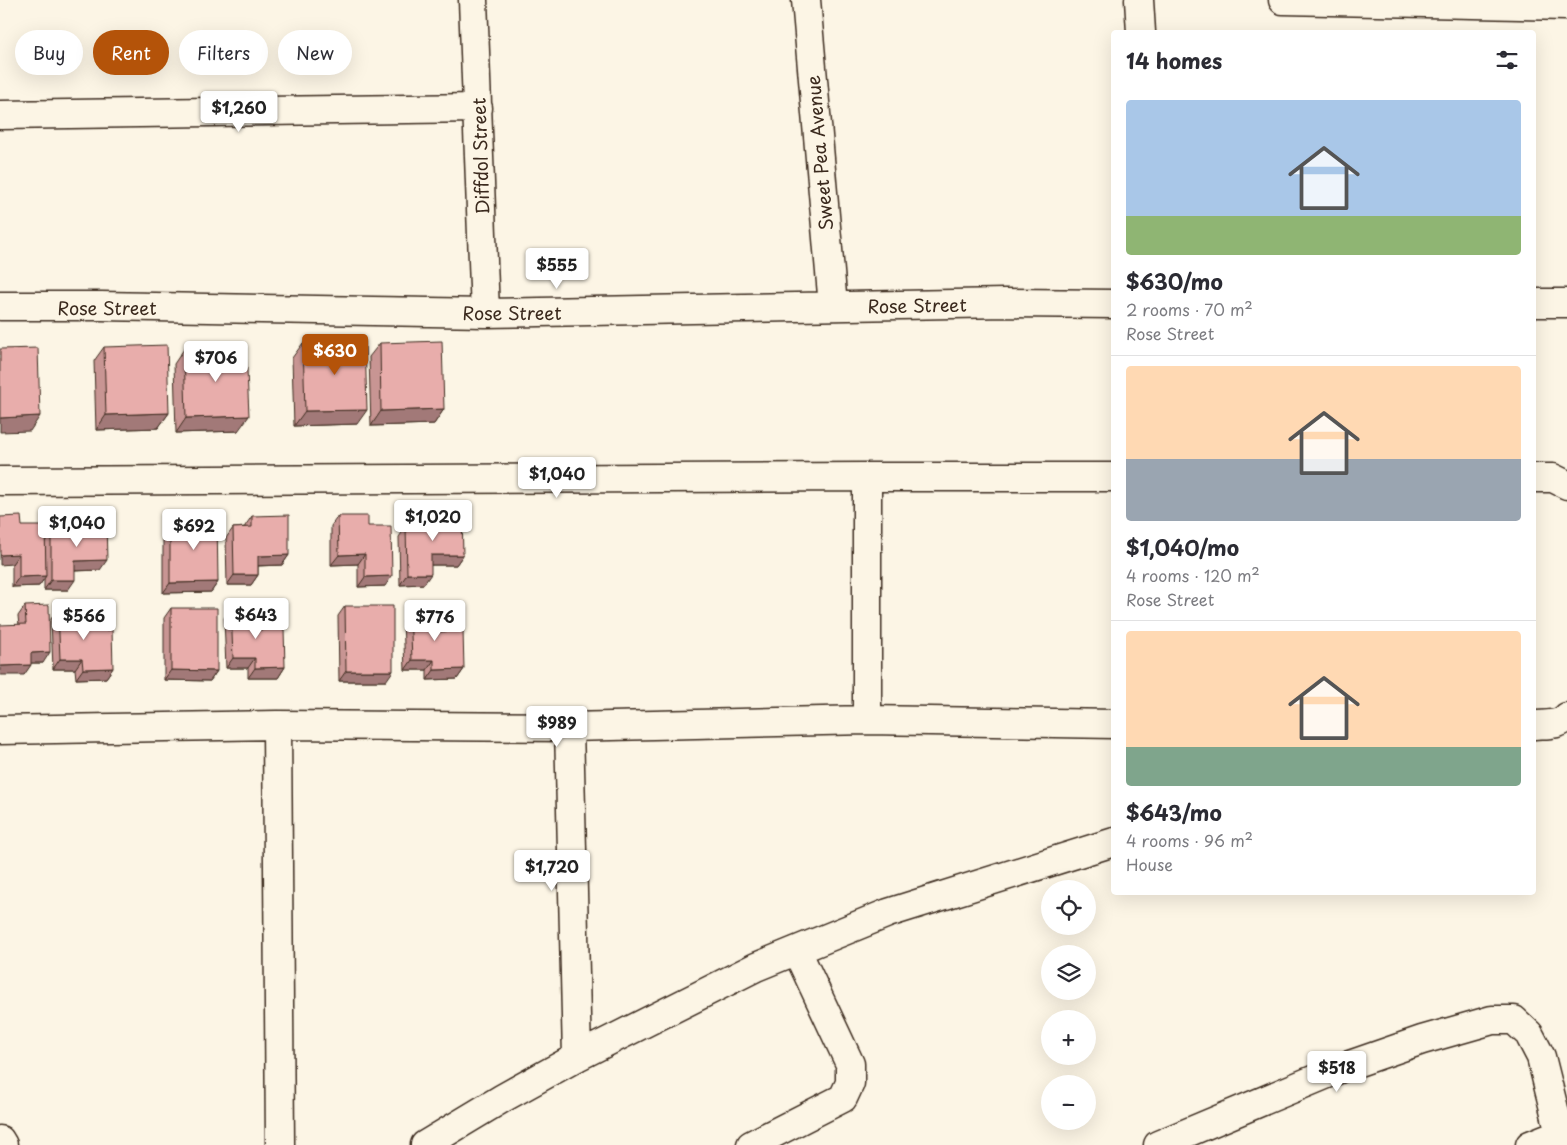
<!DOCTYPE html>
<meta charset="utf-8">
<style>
body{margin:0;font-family:"Playpen Sans",sans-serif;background:#f7f7f7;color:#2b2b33;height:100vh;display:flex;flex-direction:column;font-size:19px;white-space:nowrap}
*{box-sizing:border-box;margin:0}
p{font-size:16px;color:#7c7c81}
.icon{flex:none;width:28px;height:28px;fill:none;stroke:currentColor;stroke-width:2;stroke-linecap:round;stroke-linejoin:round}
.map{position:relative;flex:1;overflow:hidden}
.drawer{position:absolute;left:1111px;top:30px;width:425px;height:865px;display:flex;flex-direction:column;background:#fff;border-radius:5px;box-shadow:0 5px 20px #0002}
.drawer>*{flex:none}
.guide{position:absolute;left:15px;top:30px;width:475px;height:45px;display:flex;gap:10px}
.controls{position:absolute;left:1041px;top:880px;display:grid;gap:10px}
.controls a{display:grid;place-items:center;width:55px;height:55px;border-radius:50%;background:#fff;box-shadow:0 5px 20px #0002;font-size:25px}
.price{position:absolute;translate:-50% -42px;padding:0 11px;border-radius:5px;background:#fff;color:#222;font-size:16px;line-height:32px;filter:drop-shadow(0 1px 2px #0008)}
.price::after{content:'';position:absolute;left:50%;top:30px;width:15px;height:11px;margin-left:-8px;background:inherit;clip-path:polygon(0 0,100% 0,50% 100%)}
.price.active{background:#b45309;color:#fff}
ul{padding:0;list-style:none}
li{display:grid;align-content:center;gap:10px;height:265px;padding:0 15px}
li+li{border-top:1px solid #e1e1e2}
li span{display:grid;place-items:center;height:155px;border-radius:5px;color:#555}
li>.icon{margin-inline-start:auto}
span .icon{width:90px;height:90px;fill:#fffc;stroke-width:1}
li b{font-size:21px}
h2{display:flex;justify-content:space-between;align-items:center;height:60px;padding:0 15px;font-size:21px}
.chip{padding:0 18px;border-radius:22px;background:#fff;box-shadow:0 5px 20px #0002;font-size:18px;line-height:45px}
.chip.active{background:#b45309;color:#fff}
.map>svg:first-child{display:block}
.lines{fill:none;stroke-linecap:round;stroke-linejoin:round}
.minor-casing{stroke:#3b2a1e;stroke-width:31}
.minor{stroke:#fcf5e5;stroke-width:28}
.wall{fill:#c89593;stroke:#3b2a1e}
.shaded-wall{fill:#a27978;stroke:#3b2a1e}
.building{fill:#e8adab;stroke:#3b2a1e}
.labels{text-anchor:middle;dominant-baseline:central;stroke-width:4.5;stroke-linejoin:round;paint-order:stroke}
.street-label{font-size:18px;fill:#3b2a1e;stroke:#fcf5e5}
</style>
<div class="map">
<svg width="1567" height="1145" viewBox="0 0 1567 1145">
<rect width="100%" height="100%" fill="#fcf5e5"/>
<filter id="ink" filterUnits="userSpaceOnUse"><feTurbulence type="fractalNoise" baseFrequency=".02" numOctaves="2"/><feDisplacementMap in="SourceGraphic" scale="10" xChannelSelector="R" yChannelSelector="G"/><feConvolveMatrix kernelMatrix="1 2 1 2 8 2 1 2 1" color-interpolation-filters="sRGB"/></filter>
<g filter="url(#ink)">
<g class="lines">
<defs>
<path id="minor" d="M473,0L485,313
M806,0L833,306
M1139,0L1141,32
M1283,0L1567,6
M0,115L478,108
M1534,303H1567
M0,306H101L485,313L1005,303L1114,304
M1534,478H1553L1567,485
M0,481L867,477H1114
M867,720V477
M277,725L280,1145
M1534,725C1545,724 1559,726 1567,717
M569,727L577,1057
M0,730L277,725L569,727L867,720L1114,724
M0,1140L3,1145
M425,1145L503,1098L577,1057L756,967L888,913L1114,842
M751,1145L843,1098L850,1083V1064L797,951
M1158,1145L1344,1067L1422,1040L1492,1020H1514L1529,1034L1541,1057L1560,1133L1561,1145
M1530,1145L1560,1133"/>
</defs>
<use href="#minor" class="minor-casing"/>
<use href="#minor" class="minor"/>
</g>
<path class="wall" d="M303,343L357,424L294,426L292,358Z
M380,343L444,409L434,424L371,426L369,357Z
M104,347L169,413L158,428L96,430L94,361Z
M184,349L238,431L176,433L174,364Z
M425,515L463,555L456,565H431L424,584L400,585L399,537L406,527H418V525Z
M252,516L289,555L282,565L258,566V575L251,585H227L226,538L233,528L245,527V526Z
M338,516L368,526L385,586L358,587V564L331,565V526Z
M170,519L218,582L211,592L163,593V529Z
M70,521L100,570L75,571L68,590H44V579L39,586L12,587V564L22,526L45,542L51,533H63V531Z
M25,606L43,663H31L24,675L18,616Z
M345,606L386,681H339L338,616Z
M171,608L217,671L210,681L164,680V618Z
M231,608L258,630L285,667L278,678H248V668H226L224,618Z
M58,609L85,631L113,668L106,678L76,679L75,669H53L51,619Z
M410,610L437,632L464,669L457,679L427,680V670H405L403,620Z"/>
<path class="shaded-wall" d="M444,409L434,424L371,426L381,411Z
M367,410L357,424L294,426L305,411Z
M169,413L158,428L96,430L106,415Z
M40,416L30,431L0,432V418Z
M249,416L238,431L176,433L186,418Z
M19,554L12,564L0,565V555Z
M365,554L358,564L331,565L339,555Z
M289,555L282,565L251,566L258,556Z
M431,555H463L456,565H424Z
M107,560L100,570L68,571L75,561Z
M407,574H431L424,584L400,585Z
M234,575H258L251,585H227Z
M46,576L39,586L12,587L19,577Z
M392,576L385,586L358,587L365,577Z
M51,580H75L68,590H44Z
M218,582L211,592L163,593L170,583Z
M50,652L43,663H24L31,653Z
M233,658H255L248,668H226Z
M60,659H82L75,669H53Z
M412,660H434L427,670H405Z
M31,665L24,675H0V666Z
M285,667L278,678H248L255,668Z
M113,668L106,678L76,679L83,669Z
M464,669L457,679L427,680L434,670Z
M171,670L217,671L210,681L164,680Z
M346,671H393L386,681H339Z"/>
<path class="building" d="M365,341L367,410L305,411L303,343Z
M442,341L444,409L381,411L380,343Z
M167,345L169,413L106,415L104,347Z
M246,347L249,416L186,418L184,349Z
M38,348L40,416L0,418V349Z
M289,515V555L258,556V575H234L233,528L252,527V516Z
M425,515H462L463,555H431V574H407L406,527H425Z
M21,516L22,526H45L46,576L19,577V554L0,555V517Z
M338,516H368V526H391L392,576L365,577V554L339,555Z
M217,518L218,582L170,583V519Z
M70,521H106L107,560L75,561V580H51V533H70Z
M49,605L50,652L31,653V665L0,666V625L26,624L25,606Z
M345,606H393V671H346Z
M258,607V630L284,629L285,667L255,668V658H233L231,608Z
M85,608V631L112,630L113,668L83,669L82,659H60L58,609Z
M171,608H217V671L171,670Z
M437,609V632L463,631L464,669L434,670V660H412L410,610Z"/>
</g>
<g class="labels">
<g class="street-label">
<text transform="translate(819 153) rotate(-95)">Sweet Pea Avenue</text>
<text transform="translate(480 156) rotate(-92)">Diffdol Street</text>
<text transform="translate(917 305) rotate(-1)">Rose Street</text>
<text x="107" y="307">Rose Street</text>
<text x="512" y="312">Rose Street</text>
</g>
</g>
</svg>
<div class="controls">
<a><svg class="icon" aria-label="locate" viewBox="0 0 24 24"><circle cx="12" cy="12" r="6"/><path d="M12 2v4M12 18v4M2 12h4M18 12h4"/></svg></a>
<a><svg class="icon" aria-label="layers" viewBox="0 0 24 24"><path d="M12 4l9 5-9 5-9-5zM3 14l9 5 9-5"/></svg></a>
<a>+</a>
<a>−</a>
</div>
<b class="price" style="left:239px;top:133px">$1,260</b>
<b class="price" style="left:557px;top:290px">$555</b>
<b class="price active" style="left:335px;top:376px">$630</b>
<b class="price" style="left:216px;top:383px">$706</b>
<b class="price" style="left:557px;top:499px">$1,040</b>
<b class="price" style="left:433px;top:542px">$1,020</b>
<b class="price" style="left:77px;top:548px">$1,040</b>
<b class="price" style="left:194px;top:551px">$692</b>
<b class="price" style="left:256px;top:640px">$643</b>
<b class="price" style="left:84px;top:641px">$566</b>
<b class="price" style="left:435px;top:642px">$776</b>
<b class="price" style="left:557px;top:748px">$989</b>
<b class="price" style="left:552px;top:892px">$1,720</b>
<b class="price" style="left:1337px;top:1093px">$518</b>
<div class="guide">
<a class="chip">Buy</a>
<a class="chip active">Rent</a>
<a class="chip">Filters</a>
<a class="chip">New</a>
</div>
<section class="drawer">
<h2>14 homes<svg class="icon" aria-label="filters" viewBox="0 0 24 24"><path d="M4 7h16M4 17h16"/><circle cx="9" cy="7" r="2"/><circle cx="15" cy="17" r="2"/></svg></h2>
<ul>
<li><span style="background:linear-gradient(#a9c7e8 75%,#8fb573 0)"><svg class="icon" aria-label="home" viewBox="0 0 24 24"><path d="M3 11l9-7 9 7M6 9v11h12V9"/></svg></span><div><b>$630/mo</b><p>2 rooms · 70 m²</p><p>Rose Street</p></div></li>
<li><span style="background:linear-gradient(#ffd9b3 60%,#9aa5b1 0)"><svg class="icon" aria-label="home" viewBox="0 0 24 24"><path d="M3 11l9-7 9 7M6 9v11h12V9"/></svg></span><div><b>$1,040/mo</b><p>4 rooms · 120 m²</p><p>Rose Street</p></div></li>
<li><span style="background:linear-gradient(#ffd9b3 75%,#7fa58c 0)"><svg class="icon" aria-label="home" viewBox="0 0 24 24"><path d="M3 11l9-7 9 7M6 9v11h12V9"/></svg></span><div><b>$643/mo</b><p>4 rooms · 96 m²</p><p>House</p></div></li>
</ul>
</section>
</div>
